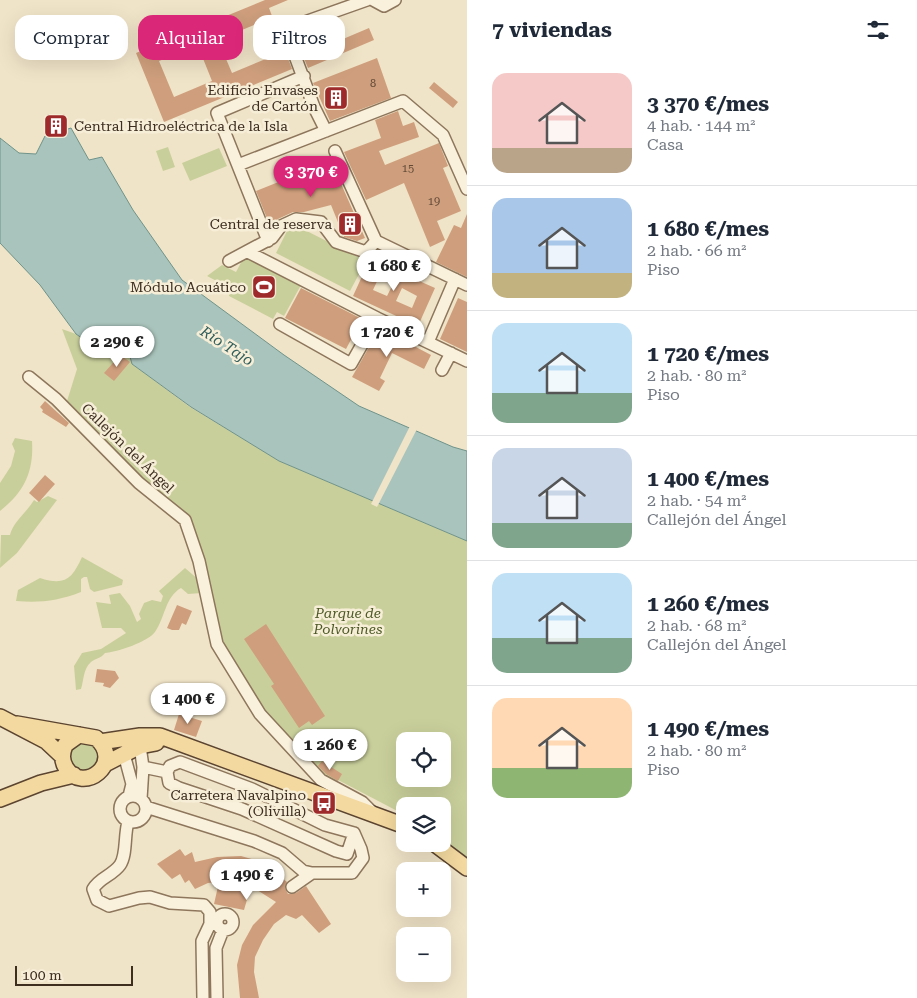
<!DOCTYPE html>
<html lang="es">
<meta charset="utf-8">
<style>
body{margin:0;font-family:"Roboto Serif",serif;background:#f2f2f3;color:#1f2937;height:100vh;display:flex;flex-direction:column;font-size:19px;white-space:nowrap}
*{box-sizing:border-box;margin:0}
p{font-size:16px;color:#747a83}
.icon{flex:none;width:28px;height:28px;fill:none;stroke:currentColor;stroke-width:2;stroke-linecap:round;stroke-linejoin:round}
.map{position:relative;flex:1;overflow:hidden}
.panel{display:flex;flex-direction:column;background:#fff;width:450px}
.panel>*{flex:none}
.banner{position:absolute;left:15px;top:15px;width:376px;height:45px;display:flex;gap:10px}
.controls{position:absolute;left:396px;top:732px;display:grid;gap:10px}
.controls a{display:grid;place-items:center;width:55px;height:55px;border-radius:10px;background:#fff;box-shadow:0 5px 20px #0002;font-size:25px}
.scale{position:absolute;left:15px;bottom:12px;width:118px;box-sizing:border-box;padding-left:5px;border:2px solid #3d2e20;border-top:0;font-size:14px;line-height:18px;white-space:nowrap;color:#3d2e20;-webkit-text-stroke:4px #f7eed8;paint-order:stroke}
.price{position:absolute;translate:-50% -42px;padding:0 11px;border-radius:18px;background:#fff;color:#222;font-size:16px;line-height:32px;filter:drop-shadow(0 1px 2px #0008)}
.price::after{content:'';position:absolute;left:50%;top:30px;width:15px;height:11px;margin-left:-8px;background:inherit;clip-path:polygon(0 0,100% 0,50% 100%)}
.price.active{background:#db2777;color:#fff}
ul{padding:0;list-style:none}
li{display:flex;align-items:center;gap:15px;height:125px;padding:0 25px}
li+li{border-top:1px solid #e0e1e3}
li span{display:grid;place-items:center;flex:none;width:140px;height:100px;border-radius:15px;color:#555}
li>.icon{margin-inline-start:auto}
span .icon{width:60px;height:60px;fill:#fffc;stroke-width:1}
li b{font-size:21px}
h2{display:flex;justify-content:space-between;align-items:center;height:60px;padding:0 25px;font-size:21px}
.chip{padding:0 18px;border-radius:15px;background:#fff;box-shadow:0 5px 20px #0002;font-size:18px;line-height:45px}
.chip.active{background:#db2777;color:#fff}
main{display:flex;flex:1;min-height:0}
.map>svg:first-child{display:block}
.green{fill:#c9cf9b;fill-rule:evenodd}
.water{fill:#a9c4bc;stroke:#6f938a}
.pier{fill:#f0e4c8}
.building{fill:#cf9f7d;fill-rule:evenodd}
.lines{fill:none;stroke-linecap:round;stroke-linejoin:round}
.minor-casing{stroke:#8d765c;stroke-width:14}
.major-casing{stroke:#5b4430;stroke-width:18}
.minor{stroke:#faf1dc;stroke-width:11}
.major{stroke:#f3d9a0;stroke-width:15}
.labels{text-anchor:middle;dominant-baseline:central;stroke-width:5;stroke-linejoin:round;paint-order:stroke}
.number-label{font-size:11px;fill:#624a37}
.poi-label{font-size:14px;fill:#3d2e20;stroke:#f7eed8;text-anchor:end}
.street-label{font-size:14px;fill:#3d2e20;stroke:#f7eed8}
.park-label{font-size:14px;font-style:italic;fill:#4d5a26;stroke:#f7eed8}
.water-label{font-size:15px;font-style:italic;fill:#2f5d5a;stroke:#f7eed8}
</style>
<main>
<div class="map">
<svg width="467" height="998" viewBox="0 0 467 998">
<rect width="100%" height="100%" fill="#f0e4c8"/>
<path class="green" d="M168,147L175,167L163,171L156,151Z
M219,148L227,166L190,181L182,163Z
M291,223L366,261L350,291L276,253Z
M245,255L301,285L284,316L277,312L273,319L229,296L230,288L207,276L222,265L236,272Z
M62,329L76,334L105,354L118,350L129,353L132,364L190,407L279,461L467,541V859L443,841L442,806H405V815L338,780L337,782L319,772L260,711L218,635L187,517L145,481L67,401L77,369ZM405,741H442V779H405Z
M15,438L32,441C34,472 24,492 0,511V483L11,466L15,451L12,444Z
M48,496L57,500L17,553L0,568L1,535H10C13,522 27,512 34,500L37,502Z
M82,557L123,580L122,585L94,592L90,589L87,577H84L81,579V592C58,601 40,603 16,601L18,590L40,578C65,586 72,579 82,557Z
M185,568L199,580L202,593L188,594L181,588C165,597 165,618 155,632C148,642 117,652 105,653C100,659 96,658 91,662C83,669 84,680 81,689L76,690L74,666L82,653L101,649L126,633L121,628H102L96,602L111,604L109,595L120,593L130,606L137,622L141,619L139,614L144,603L152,600L161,602L163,596L159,591Z
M70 756a15 15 0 1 1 30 0a15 15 0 1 1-30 0Z"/>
<path class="water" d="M71,128L89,160L102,157L133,210L182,280L284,355L359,406L453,447L467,451V541L279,461L191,407L132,364L129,353L118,350L105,354L76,334L40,285L0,243V138L19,153L36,154L45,136Z"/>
<path class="pier" d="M410,426L417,429L377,507L371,504Z"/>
<path class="building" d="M265,0H288L269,8L292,69L164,122L136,53ZM254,25L268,58L232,73L218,40ZM198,46L212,81L174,97L159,61Z
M369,28L374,40L308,68L303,56Z
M377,58L391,98L330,121L313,83Z
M434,82L458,102L453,108L429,88Z
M398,111L403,126L414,122L419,137L379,151L385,165L439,143L448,166L443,168L461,211L437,221L445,240L430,247L404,183L366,200L344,152L381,138L375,120Z
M331,161L365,238L357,241L344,237L331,205L304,212H293L278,219L270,226L256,191Z
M467,214V277L436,262L454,225L461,228Z
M370,259L435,288L418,326L353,296ZM379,277L393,284L387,296L373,290ZM402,288L417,296L412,308L396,301Z
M301,288L362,319L346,349L285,318Z
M458,298L467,302V352L440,339Z
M380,328L431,355L424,369L392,353L380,378L385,381L379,391L352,377Z
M120,355L130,362L114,381L104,373Z
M45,401L69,423L66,427L42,412L43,410L40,407Z
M45,475L55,484L39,502L29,493Z
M177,605L192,611L186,625L182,623L179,630H172L167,628Z
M266,624L325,716L312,725L309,721L299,728L271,686L274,684L244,639Z
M97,669L115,671L119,678L110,688L103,686L104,683L95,682Z
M179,714L202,721L196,737L174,730Z
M322,761L342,774L338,781L326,774L318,766Z
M180,849L185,856L192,852L195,862L217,857L241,856L262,862L287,882L285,888L288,894L296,893L306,886L331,924L319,933L302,915L296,919L286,915L274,924L263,940L255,957L254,972L259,998H240L237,965L242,945L253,925L276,902L251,886L244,910L214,904L219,882L208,883L195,889L189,880L185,883L180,874L172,879L157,864Z"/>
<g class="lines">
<defs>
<path id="minor" d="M373,0L384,6L395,0
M326,131L314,107L285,29L367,0
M335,151L376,241
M238,165L403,101L443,135L467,189
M268,241L217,113L304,76
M248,252L377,318
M229,261L272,238L281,226L296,219L321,222L336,242L366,252L376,241L467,285
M280,324L351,364L377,318L467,361
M428,342L455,279
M442,370L451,353
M29,377L56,399L139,483L185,520L199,561L217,644L260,714L321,780L362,802L373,813
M140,746L143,767L141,799
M124,754L132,784L129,796
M143,767L167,772L170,766L180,762L252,789L325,825L354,833L361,849L363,858L352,873H312L303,871L282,853L254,841L146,807
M167,772L169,783L179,788L242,809L336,851L347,854L354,833
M120 809a13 13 0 1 1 26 0a13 13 0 1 1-26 0Z
M128,822C124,835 127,855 120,865C112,876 100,877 93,889L97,900L109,906L139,898L150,897L170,903L204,905L210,912V924L202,941L203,998
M292,887L312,873
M217 922a8 8 0 1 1 16 0a8 8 0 1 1-16 0Z
M217,998L216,948L223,930"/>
<path id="major" d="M0,717L46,741L62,756
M17,724L96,738C125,763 83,795 66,768C61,760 62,753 65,745L79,735
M100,742L140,736H160L405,826
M105,764L140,746L156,743
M0,799L41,783L74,775
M435,844L467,868"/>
</defs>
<use href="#minor" class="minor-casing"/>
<use href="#major" class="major-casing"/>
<use href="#minor" class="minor"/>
<use href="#major" class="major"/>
</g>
<defs>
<symbol id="building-square" viewBox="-11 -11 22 22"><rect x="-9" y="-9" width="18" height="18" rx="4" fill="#9e2a2b" stroke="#f7eed8"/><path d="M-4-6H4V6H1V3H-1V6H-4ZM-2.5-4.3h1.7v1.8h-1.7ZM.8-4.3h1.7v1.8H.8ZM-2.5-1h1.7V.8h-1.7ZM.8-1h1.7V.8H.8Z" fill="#fff"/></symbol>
<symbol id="stadium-square" viewBox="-11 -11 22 22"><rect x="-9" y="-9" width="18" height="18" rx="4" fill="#9e2a2b" stroke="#f7eed8"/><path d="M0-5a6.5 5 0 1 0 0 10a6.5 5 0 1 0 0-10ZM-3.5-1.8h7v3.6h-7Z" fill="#fff"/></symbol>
<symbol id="bus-square" viewBox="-11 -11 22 22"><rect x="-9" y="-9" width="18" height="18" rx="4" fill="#9e2a2b" stroke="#f7eed8"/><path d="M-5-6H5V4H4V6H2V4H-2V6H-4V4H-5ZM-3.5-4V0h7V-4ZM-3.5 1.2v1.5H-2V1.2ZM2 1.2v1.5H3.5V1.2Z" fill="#fff"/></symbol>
</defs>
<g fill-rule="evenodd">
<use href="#building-square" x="322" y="84" width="28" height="28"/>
<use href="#building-square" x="42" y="112" width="28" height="28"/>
<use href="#building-square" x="336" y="210" width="28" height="28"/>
<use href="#stadium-square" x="250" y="273" width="28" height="28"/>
<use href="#bus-square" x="310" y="789" width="28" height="28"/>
</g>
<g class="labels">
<g class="number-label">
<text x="373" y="83">8</text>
<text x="408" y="168">15</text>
<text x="434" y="201">19</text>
</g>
<g class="poi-label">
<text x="318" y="90">Edificio Envases<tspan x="318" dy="16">de Cartón</tspan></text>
<text x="74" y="126" text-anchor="start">Central Hidroeléctrica de la Isla</text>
<text x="332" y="224">Central de reserva</text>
<text x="246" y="287">Módulo Acuático</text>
<text x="306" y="795">Carretera Navalpino<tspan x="306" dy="16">(Olivilla)</tspan></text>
</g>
<g class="street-label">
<text transform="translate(128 448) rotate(44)">Callejón del Ángel</text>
</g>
<g class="park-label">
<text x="348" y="613">Parque de<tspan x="348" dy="16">Polvorines</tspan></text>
</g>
<g class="water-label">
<text transform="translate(227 346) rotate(33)">Río Tajo</text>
</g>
</g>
</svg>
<div class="controls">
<a><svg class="icon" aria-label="locate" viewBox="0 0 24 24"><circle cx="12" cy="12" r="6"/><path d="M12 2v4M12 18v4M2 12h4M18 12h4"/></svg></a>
<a><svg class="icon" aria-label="layers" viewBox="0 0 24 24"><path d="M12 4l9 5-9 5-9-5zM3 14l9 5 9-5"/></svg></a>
<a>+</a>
<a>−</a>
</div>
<div class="scale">100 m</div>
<b class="price active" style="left:311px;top:198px">3 370 €</b>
<b class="price" style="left:394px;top:292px">1 680 €</b>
<b class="price" style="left:387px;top:358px">1 720 €</b>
<b class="price" style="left:117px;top:368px">2 290 €</b>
<b class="price" style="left:188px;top:725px">1 400 €</b>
<b class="price" style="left:330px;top:771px">1 260 €</b>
<b class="price" style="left:247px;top:901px">1 490 €</b>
<div class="banner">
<a class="chip">Comprar</a>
<a class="chip active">Alquilar</a>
<a class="chip">Filtros</a>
</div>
</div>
<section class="panel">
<h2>7 viviendas<svg class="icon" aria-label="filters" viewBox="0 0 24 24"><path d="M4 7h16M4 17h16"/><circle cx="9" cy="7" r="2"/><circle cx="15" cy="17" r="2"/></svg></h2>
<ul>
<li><span style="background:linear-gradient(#f6c9c9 75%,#b9a48a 0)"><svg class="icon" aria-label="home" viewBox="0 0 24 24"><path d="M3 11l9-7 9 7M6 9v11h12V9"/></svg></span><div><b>3 370 €/mes</b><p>4 hab. · 144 m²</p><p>Casa</p></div></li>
<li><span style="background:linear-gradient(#a9c7e8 75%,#c2b280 0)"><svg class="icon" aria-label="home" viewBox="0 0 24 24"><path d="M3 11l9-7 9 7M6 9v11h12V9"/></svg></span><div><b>1 680 €/mes</b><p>2 hab. · 66 m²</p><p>Piso</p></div></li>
<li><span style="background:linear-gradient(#bfe0f5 70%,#7fa58c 0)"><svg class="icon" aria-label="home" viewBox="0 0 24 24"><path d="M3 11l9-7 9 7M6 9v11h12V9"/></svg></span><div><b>1 720 €/mes</b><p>2 hab. · 80 m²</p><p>Piso</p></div></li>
<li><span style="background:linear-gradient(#c9d6e8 75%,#7fa58c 0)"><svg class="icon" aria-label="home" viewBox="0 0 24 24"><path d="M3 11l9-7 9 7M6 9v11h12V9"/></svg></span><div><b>1 400 €/mes</b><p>2 hab. · 54 m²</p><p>Callejón del Ángel</p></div></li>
<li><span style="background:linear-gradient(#bfe0f5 65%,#7fa58c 0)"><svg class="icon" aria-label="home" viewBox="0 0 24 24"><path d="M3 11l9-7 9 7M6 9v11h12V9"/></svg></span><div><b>1 260 €/mes</b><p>2 hab. · 68 m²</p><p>Callejón del Ángel</p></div></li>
<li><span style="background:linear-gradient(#ffd9b3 70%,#8fb573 0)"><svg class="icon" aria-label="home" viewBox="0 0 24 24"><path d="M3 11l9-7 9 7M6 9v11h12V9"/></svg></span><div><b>1 490 €/mes</b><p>2 hab. · 80 m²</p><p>Piso</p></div></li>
</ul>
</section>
</main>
